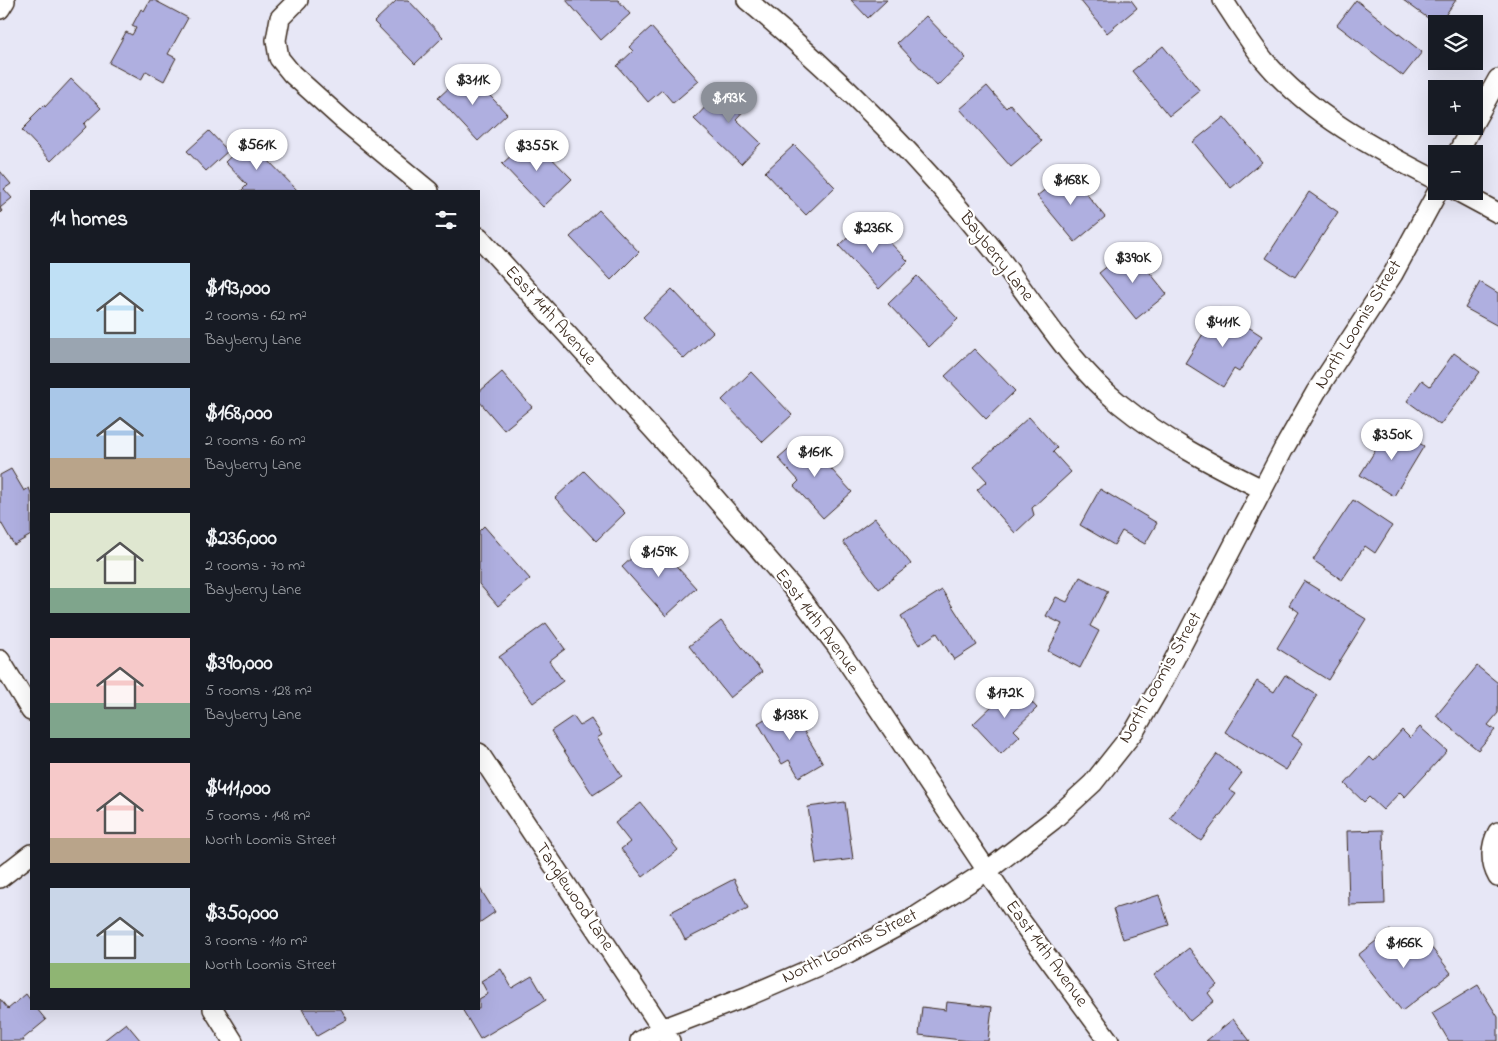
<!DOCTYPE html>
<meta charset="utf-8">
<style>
body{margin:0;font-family:"Indie Flower",sans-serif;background:#242831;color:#f1f3f6;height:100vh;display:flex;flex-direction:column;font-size:19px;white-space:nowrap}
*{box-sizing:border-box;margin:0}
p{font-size:16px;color:#9ea1a6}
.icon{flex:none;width:28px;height:28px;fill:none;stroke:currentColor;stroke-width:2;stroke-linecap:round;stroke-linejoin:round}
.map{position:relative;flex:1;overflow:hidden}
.details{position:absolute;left:30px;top:190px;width:450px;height:820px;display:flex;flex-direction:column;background:#171b24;border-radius:0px;box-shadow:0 5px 20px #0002}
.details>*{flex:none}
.buttons{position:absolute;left:1428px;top:15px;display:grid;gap:10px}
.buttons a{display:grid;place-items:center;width:55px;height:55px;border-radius:0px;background:#171b24;box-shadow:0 5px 20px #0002;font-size:25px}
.price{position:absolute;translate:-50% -42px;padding:0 11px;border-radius:18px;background:#fff;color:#222;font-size:16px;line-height:32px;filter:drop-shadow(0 1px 2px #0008)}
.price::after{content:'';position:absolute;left:50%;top:30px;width:15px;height:11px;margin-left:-8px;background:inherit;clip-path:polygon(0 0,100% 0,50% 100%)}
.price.selected{background:#8c9099;color:#fff}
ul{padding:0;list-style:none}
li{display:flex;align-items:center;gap:15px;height:125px;padding:0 20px}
li span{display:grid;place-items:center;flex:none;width:140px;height:100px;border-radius:0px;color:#555}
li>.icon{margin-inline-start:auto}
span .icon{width:60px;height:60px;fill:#fffc;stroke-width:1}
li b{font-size:21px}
h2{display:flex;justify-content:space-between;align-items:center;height:60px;padding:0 20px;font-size:21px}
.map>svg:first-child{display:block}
.building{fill:#afafe0;stroke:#3b2a1e}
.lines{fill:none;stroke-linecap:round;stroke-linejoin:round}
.street-casing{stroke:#3b2a1e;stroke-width:22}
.street{stroke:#fff;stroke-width:19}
.labels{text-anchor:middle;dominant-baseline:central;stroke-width:4.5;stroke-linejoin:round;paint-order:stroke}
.street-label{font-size:18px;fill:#3b2a1e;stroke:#fff}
</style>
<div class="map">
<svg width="1498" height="1041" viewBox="0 0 1498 1041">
<rect width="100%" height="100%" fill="#e7e7f6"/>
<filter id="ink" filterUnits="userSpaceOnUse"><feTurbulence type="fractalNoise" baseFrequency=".02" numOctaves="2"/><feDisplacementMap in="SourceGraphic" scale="10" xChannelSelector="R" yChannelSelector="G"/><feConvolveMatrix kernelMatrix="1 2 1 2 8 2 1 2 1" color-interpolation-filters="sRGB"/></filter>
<g filter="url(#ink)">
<path class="building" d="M150,0H154L188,18L168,54L176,58L164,81L146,71L141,80L109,63L126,32L132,35L136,28L132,26L141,9L144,11Z
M397,0H408L443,37L415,64L374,22Z
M566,0H618L630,14L601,40Z
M851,0H887L868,18Z
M1080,0H1131L1137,8L1107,33Z
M1356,0L1422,52L1403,76L1337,25Z
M1403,0H1456L1439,24H1436Z
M926,16L966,58L937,86L897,43Z
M651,27L699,81L673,103L662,90L648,102L617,66L633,51L629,47Z
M1163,46L1200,91L1169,116L1132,71Z
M467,71L507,114L478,141L438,98Z
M71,79L101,108L84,124L86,127L51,161L22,130L32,120L30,119L44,105L45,107Z
M728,83L750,104L736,119L761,143L741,164L694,119Z
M987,86L1006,108L1010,104L1042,141L1011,167L960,109Z
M1224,117L1262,162L1231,188L1193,142Z
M209,131L228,151L206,171L187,151Z
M531,137L572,179L543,207L502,164Z
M248,140L254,146L255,144L264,154L263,155L298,191H241L247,185L225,162Z
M794,145L835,187L806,215L765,172Z
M0,171L11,184L4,189L12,198L0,208L2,211L0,213Z
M1068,171L1105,217L1075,242L1037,196Z
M1309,192L1338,212L1295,277L1266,258Z
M599,210L639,252L611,280L570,237Z
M867,219L908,261L879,289L839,246Z
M1130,248L1167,294L1136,319L1099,273Z
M917,276L958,319L929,347L888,304Z
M1480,282L1498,293V326L1465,308Z
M672,289L713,332L684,359L643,317Z
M1219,308L1262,336L1239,372L1234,369L1223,387L1185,363Z
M974,349L1015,391L986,419L945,376Z
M1454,353L1480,372L1440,425L1407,401L1422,380L1430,386Z
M502,372L532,407L504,430L479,401V392Z
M751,372L792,415L763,442L722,400Z
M1029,417L1057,448L1053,452L1071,472L1032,508L1034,515L1015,533L977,490L987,481L974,467Z
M1391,425L1424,446L1394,496L1360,475Z
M802,437L852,492L823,518L794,486L799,481L778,458Z
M11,469L24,491L29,488L31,493V535L14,545L0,521V475Z
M584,471L625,513L596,541L555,498Z
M1100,489L1157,523L1145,544L1122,531L1114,545L1080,525Z
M1353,500L1392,526L1375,553L1365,546L1342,580L1313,560Z
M875,518L911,564L879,589L843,542Z
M484,526L530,579L498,606L479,584V531Z
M652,539L696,588L666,616L622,567Z
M1080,577L1108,591L1090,626L1099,631L1080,668L1048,651L1062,624L1046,616L1056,597L1067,602Z
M1304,581L1366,619L1328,680L1277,648L1299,612L1289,605Z
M942,590L977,645L954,660L937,633L919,645L901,616Z
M721,621L762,672L730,698L689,646Z
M546,623L565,649L549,661L563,681L533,703L499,657Z
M1477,666L1498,683V713L1488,725L1495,730L1478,750L1436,716Z
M1285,675L1317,695L1292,736L1303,743L1286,770L1225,732L1257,681L1274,692Z
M1015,684L1037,708L1014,730L1020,736L1001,754L973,724Z
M788,705L823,763L799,777L789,760L782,764L758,723Z
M573,716L580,726L591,719L602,735L597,738L622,776L593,795L551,731Z
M1420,727L1447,751L1405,797L1400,792L1383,810L1369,797L1364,802L1345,784L1370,757L1374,761L1402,730L1410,738Z
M1217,754L1242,773L1229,790L1236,794L1201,841L1170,818Z
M845,802L853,859L816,864L808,807Z
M641,803L678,850L643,877L621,849L630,842L615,823Z
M1383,830L1385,904L1349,905L1347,831Z
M734,879L748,908L685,940L671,912Z
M479,887L495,912L479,923Z
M1159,895L1169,925L1123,939L1113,909Z
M1390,930L1400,943L1406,938L1420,955L1431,947L1451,973L1402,1011L1358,955Z
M1189,948L1217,985L1208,993L1214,1001L1190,1021L1154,975Z
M501,969L512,988L532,976L546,1000L480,1039L462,1009H479V999L488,994L481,981Z
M1478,985L1498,1017V1041H1449L1432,1013Z
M26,994L31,1001V1009H37L46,1020L23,1039L24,1041H0V999L8,1009Z
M947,1002L992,1007L988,1041H970L919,1035L922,1007L946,1010Z
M302,1009H341L347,1019L317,1036Z
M1233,1019L1250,1041H1206Z
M126,1023L141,1041H103Z"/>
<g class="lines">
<defs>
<path id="street" d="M298,0L280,18L276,40L279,58L292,74L342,119L429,191
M747,0C836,74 918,156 991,247C1033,300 1067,361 1120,404C1163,439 1213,465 1262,489
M1223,0C1236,20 1249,41 1264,60C1309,114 1375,149 1436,180
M0,9L5,1
M1474,122L1498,79
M1457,154L1472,126
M1457,191L1498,213
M479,237L708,490L792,587L836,645L1018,917L1109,1041
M0,660L31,711
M479,753L670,1041
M1498,832C1490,846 1490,863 1498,877
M0,878L31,854
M213,1009L233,1041
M640,1041L662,1029L748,996L848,953L915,917L987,871L1053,820L1093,783L1135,730L1161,685L1283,450L1316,392L1393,274L1438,191"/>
</defs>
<use href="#street" class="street-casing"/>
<use href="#street" class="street"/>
</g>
</g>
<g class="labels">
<g class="street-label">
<text transform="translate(996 257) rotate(52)">Bayberry Lane</text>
<text transform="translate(550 316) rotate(48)">East 14th Avenue</text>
<text transform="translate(1359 325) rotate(-58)">North Loomis Street</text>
<text transform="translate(816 622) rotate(53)">East 14th Avenue</text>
<text transform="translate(1161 678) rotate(-60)">North Loomis Street</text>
<text transform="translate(574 897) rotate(56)">Tanglewood Lane</text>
<text transform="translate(850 947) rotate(-26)">North Loomis Street</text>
<text transform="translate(1046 954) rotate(54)">East 14th Avenue</text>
</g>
</g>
</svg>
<div class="buttons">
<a><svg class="icon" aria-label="layers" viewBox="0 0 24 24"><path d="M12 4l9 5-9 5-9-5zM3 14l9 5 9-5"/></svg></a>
<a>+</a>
<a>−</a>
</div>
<b class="price" style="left:473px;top:106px">$311K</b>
<b class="price selected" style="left:729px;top:124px">$193K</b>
<b class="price" style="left:257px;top:171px">$561K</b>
<b class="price" style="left:537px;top:172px">$355K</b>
<b class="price" style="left:1071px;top:206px">$168K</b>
<b class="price" style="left:873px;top:254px">$236K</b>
<b class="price" style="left:1133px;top:284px">$390K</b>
<b class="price" style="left:1223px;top:348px">$411K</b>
<b class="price" style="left:1392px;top:461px">$350K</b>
<b class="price" style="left:815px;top:478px">$161K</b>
<b class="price" style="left:659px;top:578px">$159K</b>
<b class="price" style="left:1005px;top:719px">$172K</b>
<b class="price" style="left:790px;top:741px">$138K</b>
<b class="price" style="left:1404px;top:969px">$166K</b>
<section class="details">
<h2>14 homes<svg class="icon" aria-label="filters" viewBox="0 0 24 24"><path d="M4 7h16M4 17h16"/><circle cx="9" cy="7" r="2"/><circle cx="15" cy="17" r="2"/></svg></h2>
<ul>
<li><span style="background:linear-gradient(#bfe0f5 75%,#9aa5b1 0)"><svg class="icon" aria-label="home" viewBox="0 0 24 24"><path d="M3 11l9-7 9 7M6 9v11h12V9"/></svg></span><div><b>$193,000</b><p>2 rooms · 62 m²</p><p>Bayberry Lane</p></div></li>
<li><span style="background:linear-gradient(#a9c7e8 70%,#b9a48a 0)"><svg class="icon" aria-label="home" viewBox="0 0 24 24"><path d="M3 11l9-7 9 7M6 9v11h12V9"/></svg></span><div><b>$168,000</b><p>2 rooms · 60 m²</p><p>Bayberry Lane</p></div></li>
<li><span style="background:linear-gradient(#dfe7d0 75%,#7fa58c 0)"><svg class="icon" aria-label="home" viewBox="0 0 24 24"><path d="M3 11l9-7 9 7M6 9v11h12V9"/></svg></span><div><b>$236,000</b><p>2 rooms · 70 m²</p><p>Bayberry Lane</p></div></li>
<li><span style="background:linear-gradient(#f6c9c9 65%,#7fa58c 0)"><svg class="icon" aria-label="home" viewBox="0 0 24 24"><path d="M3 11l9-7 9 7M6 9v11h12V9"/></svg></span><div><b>$390,000</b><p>5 rooms · 128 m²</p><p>Bayberry Lane</p></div></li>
<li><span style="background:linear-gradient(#f6c9c9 75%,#b9a48a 0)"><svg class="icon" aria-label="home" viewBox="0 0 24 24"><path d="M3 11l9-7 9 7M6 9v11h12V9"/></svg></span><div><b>$411,000</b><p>5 rooms · 148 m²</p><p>North Loomis Street</p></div></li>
<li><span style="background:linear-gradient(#c9d6e8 75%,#8fb573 0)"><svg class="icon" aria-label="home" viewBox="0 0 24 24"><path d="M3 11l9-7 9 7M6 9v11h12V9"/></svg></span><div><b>$350,000</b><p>3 rooms · 110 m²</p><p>North Loomis Street</p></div></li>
</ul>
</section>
</div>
